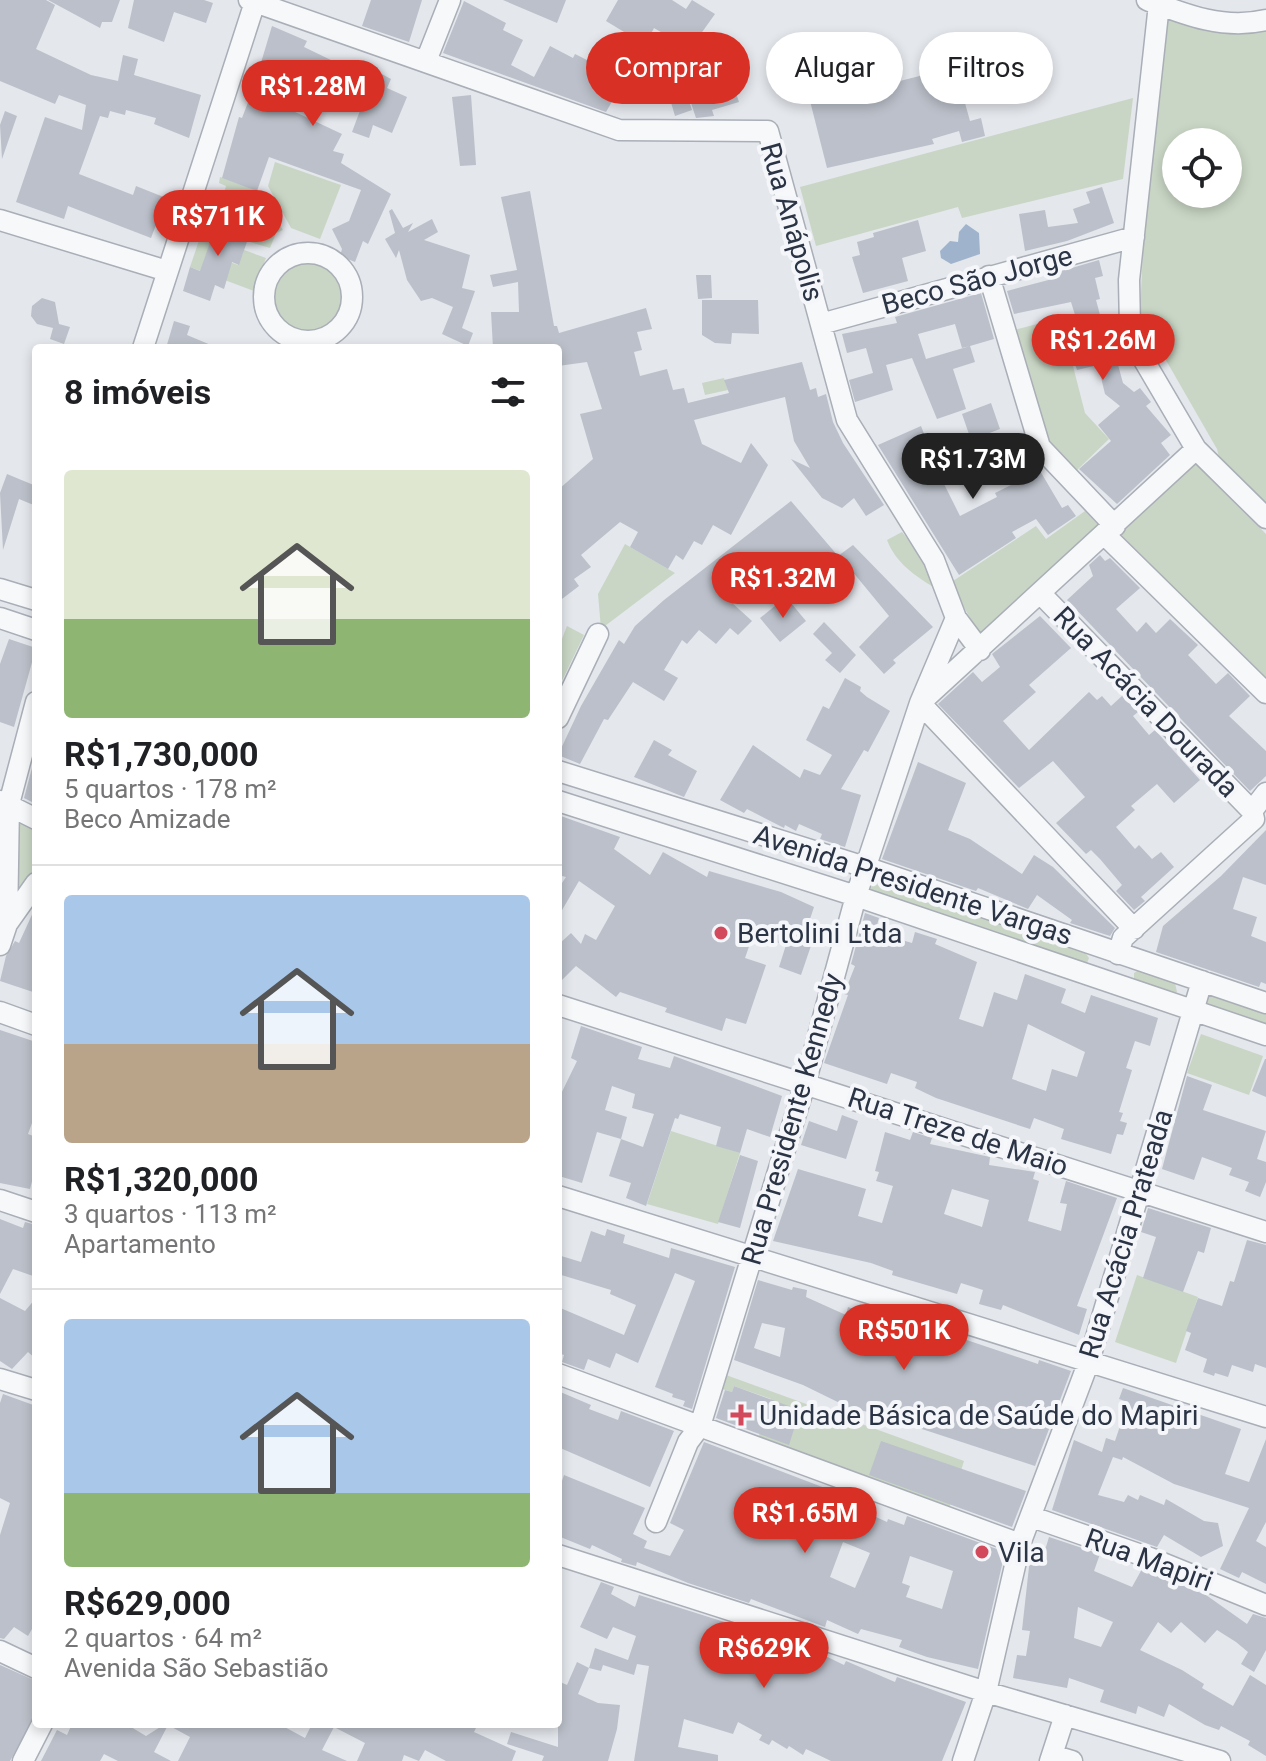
<!DOCTYPE html>
<html lang="pt">
<meta charset="utf-8">
<style>
body{margin:0;font-family:Roboto,sans-serif;background:#f6f6f6;color:#202124;height:100vh;display:flex;flex-direction:column;font-size:30px;white-space:nowrap}
*{box-sizing:border-box;margin:0}
p{font-size:26px;color:#757577}
.icon{flex:none;width:44px;height:44px;fill:none;stroke:currentColor;stroke-width:2;stroke-linecap:round;stroke-linejoin:round}
.map{position:relative;flex:1;overflow:hidden}
.details{position:absolute;left:32px;top:344px;width:530px;height:1384px;display:flex;flex-direction:column;background:#fff;border-radius:8px;box-shadow:0 4px 12px #0003}
.details>*{flex:none}
.banner{position:absolute;left:586px;top:32px;width:560px;height:72px;display:flex;gap:16px}
.buttons{position:absolute;left:1162px;top:128px;display:grid;gap:16px}
.buttons a{display:grid;place-items:center;width:80px;height:80px;border-radius:50%;background:#fff;box-shadow:0 4px 12px #0003;font-size:40px}
.price{position:absolute;translate:-50% -68px;padding:0 18px;border-radius:28px;background:#d93025;color:#fff;font-size:26px;line-height:52px;filter:drop-shadow(0 2px 4px #0008)}
.price::after{content:'';position:absolute;left:50%;top:48px;width:24px;height:18px;margin-left:-12px;background:inherit;clip-path:polygon(0 0,100% 0,50% 100%)}
.price.active{background:#222;color:#fff}
ul{padding:0;list-style:none}
li{display:grid;align-content:center;gap:16px;height:424px;padding:0 32px}
li+li{border-top:2px solid #e0e0e0}
li span{display:grid;place-items:center;height:248px;border-radius:8px;color:#555}
li>.icon{margin-inline-start:auto}
span .icon{width:144px;height:144px;fill:#fffc;stroke-width:1}
li b{font-size:34px}
h2{display:flex;justify-content:space-between;align-items:center;height:96px;padding:0 32px;font-size:34px}
.chip{padding:0 28px;border-radius:36px;background:#fff;box-shadow:0 4px 12px #0003;font-size:28px;line-height:72px}
.chip.active{background:#d93025;color:#fff}
.map>svg:first-child{display:block}
.green{fill:#c9d6c5;fill-rule:evenodd}
.water{fill:#9fb4cc}
.building{fill:#bbc0ca;fill-rule:evenodd}
.lines{fill:none;stroke-linecap:round;stroke-linejoin:round}
.minor-casing{stroke:#a9aeb7;stroke-width:23}
.minor{stroke:#f7f8fa;stroke-width:20}
.poi-dot{fill:#d1495b;stroke:#f4f6f9;stroke-width:3}
.labels{text-anchor:middle;dominant-baseline:central;stroke-width:8;stroke-linejoin:round;paint-order:stroke}
.street-label{font-size:28px;fill:#2b3445;stroke:#f4f6f9}
.poi-label{font-size:28px;fill:#2b3445;stroke:#f4f6f9;text-anchor:start}
</style>
<div class="map">
<svg width="1266" height="1761" viewBox="0 0 1266 1761">
<rect width="100%" height="100%" fill="#e4e7ec"/>
<path class="green" d="M1164,14L1266,25V507L1220,462L1217,449L1140,315L1144,226ZM1176,142H1228V194H1176Z
M1133,98L1123,179L962,218L958,207L816,246L800,187Z
M275,162L341,185L320,239L291,228L268,186Z
M220,177L257,191L283,230L276,233L270,248L247,241L236,225L237,219L220,214L207,253L238,265L244,250L266,258L254,291L190,267L213,199L221,202L226,186L219,183Z
M272 298a36 36 0 1 1 72 0a36 36 0 1 1-72 0Z
M1068,316L1073,333L1065,335L1085,413L1109,439L1075,472L1045,440L1014,330Z
M724,378L728,390L705,395L702,383Z
M1196,464L1266,534V682L1115,536Z
M1085,511L1101,528L981,637L950,583L1036,526L1046,539Z
M902,532L927,563L935,588C914,575 896,563 887,540Z
M625,544L675,573L601,629L598,594Z
M567,626L584,635L558,689V649Z
M18,815L36,822V867L7,903Z
M876,882L1084,951L1089,958L1087,963L1080,966L868,891Z
M1139,970L1175,983L1177,992L1172,994L1134,981V973Z
M1208,993L1266,1012V1028L1203,1004Z
M1201,1034L1263,1056L1249,1095L1187,1073Z
M671,1131L740,1153L718,1224L647,1204Z
M1137,1275L1198,1297L1176,1363L1115,1342Z
M726,1375L964,1461L948,1512L757,1441L771,1399L734,1386L732,1392L722,1389Z"/>
<path class="water" d="M966,224L979,233L980,254L951,264L941,258L940,251L950,241L958,242L959,232Z"/>
<path class="building" d="M0,0H46L55,5L36,49L91,75L118,81L123,55L138,59L134,75L201,95L189,138L154,124L156,118L126,110L125,115L110,111L108,118L100,116L79,174L133,195L136,186L166,198L151,238L68,206L64,219L16,202L45,117L82,130L86,105L59,95L55,104L0,81Z
M48,0H120L112,22H102L100,28Z
M134,0H204L213,3L206,23L174,12L164,42L128,28Z
M371,0H422L409,42L362,26Z
M503,0H566L557,23Z
M618,0H672L686,9L692,0L715,14L690,49L654,28L642,51L630,44L634,38L606,21Z
M464,1L506,23L503,30L523,40L511,65L534,77L550,46L573,58L575,54L625,79L637,56L649,63L629,98L618,91L606,112L443,53Z
M272,26L307,41L304,47L362,75L367,62L378,68L376,71L391,79L387,88L407,97L392,133L373,125L369,138L352,132L361,108L305,85L293,111L342,134L333,151L344,154L341,163L391,194L368,244L363,241L355,262L340,256L342,249L332,229L349,221L361,190L269,157L257,191L222,178L239,117L242,118L252,92L260,96L271,72L260,66Z
M955,67L970,121L981,118L985,136L962,142L959,131L932,139L934,144L827,168L809,97L890,75L892,83Z
M731,79L739,102L712,110L714,116L696,118L690,100L714,93L711,85Z
M683,83L692,110L675,116L667,89Z
M471,95L476,165L460,166L452,97Z
M5,111L17,116L2,159L0,125Z
M1102,187L1114,223L1067,241L1025,251L1019,214L1045,210L1048,227L1078,223L1073,209L1090,203L1086,192Z
M530,191L554,326H557L559,333L646,308L652,329L637,332L642,350L634,352L640,376L667,369L673,390L684,388L688,403L729,393L724,380L802,362L810,390L816,388L818,397L826,394L833,422L843,443L884,505L866,516L854,498L842,508L822,498L791,459L810,468L794,441L785,397L694,420L702,444L741,463L751,443L768,465L731,535L713,525L702,545L694,541L683,560L676,555L668,569L630,547L638,532L620,522L581,555L591,567L574,579L579,586L558,602V490L593,459L580,414L602,409L587,362L558,366V348H493L491,312H519L518,282L493,287L490,275L517,270L501,197Z
M392,209L403,228L413,223L408,232L432,219L438,232L424,240L470,255L462,288L475,291L462,328L473,333L468,346L442,334L453,307L432,298L421,301L407,280L399,250L396,258L385,239L395,233L389,211Z
M220,214L237,220L236,225L251,230L239,265L232,262L224,289L215,285L210,301L183,291L190,267L200,271Z
M918,220L926,251L902,258L908,281L863,293L852,257L860,255L857,242L874,237L873,233Z
M1099,260L1103,276L1095,278L1100,299L1096,300L1103,326L1114,323L1119,341L1112,343L1123,383L1134,392L1140,388L1151,402L1146,406L1171,435L1161,443L1170,455L1117,504L1079,469L1111,441L1098,425L1120,406L1105,394L1098,365L1077,370L1065,334L1080,331L1071,302L1014,314L1007,291L1060,277L1058,272Z
M696,275H711L712,298L698,299Z
M981,293L994,339L970,346L975,362L953,369L966,409L937,419L912,358L886,365L893,390L855,402L849,380L873,373L866,348L847,353L842,334L897,323L895,317ZM955,324L962,348L970,346L926,359L918,334Z
M42,298L55,302L59,324L70,327L64,344L50,339L53,328L37,324L31,316L32,306Z
M702,300H758L759,334L732,333L731,344L715,343L702,335Z
M174,321L190,326L187,335L218,348H166Z
M991,403L1000,429L971,440L962,414Z
M921,426L934,459L946,454L956,474L942,480L960,516L997,497L995,493L1011,485L999,460L1023,449L1028,460L1033,459L1062,508L1068,505L1076,516L1048,535L1036,519L1012,532L1016,538L959,575L878,445Z
M7,474L36,486V506L19,499L3,550L0,493Z
M791,501L838,556L853,545L933,627L893,660L896,663L884,674L859,647L889,616L852,571L829,590L800,557L764,583L749,564L719,591L752,621L738,635L730,628L716,644L699,630L687,644L682,640L664,670L678,678L664,701L633,682L608,720L604,719L580,764L558,755L581,706L619,640L624,644L635,626L664,600Z
M1100,555L1105,561L1110,558L1140,588L1116,609L1137,632L1146,622L1156,633L1170,619L1198,645L1188,655L1216,684L1228,673L1250,696L1229,716L1266,751V776L1250,791L1067,600L1093,576L1089,565Z
M786,597L806,621L780,642L760,618Z
M1040,616L1071,648L1029,685L1036,692L1003,721L1029,750L1089,692L1097,700L1102,696L1111,706L1122,696L1138,712L1133,716L1149,735L1155,730L1200,780L1174,803L1157,784L1131,806L1135,810L1116,827L1135,849L1139,845L1152,859L1161,852L1174,867L1141,897L1145,901L1134,910L1116,891L1122,885L1100,859L1091,850L1086,854L1056,823L1085,797L1053,761L1019,788L938,704L973,672L982,682L1000,667L992,654Z
M824,622L856,655L840,673L825,660L832,653L813,634Z
M9,639L36,648L14,727L0,722V664Z
M845,678L861,687L860,691L867,697L890,711L868,752L864,750L841,789L861,795L845,847L820,839L822,834L799,824L796,831L785,825L784,828L747,809L744,813L720,800L753,745L800,778L804,769L820,775L832,755L806,740L823,706L829,709Z
M654,740L672,750L668,755L697,771L684,797L634,777Z
M36,753V804L24,798Z
M918,762L966,783L948,830L970,839L1022,874L1034,855L1053,867L1115,928L1110,936L1070,923L1072,920L1037,895L1028,909L978,888L976,891L882,859Z
M558,815L620,837L614,849L650,875L663,852L707,877L709,871L781,892L814,907L807,928L816,931L801,975L779,967L786,945L753,935L745,958L766,965L746,1024L726,1018L722,1031L665,1012L667,1008L620,992L616,997L576,966L558,984V945L571,933L581,944L585,934L596,940L615,906L579,881L558,917V889L566,877L558,875Z
M1266,830V885L1243,877L1233,909L1257,917L1251,936L1266,942V984L1261,982L1259,987L1156,952L1163,926L1221,876Z
M36,906V993L0,981L6,956L15,941L19,943Z
M865,913L879,918L875,932L912,943L915,932L937,939L935,944L977,962L959,1019L983,1027L994,992L1017,1000L1025,974L1066,989L1061,1003L1085,1013L1091,995L1158,1018L1150,1046L1135,1041L1126,1068L1132,1070L1119,1112L1123,1113L1120,1121L1127,1123L1123,1135L1117,1134L1111,1154L1061,1139L1064,1129L1034,1118L1030,1129L936,1098L915,1088L917,1082L891,1073L887,1084L824,1063L848,995L844,994L855,966L851,964ZM1028,1024L1085,1052L1077,1077L1052,1069L1046,1091L1012,1079Z
M581,1026L642,1047L638,1059L670,1068L674,1056L782,1096L770,1137L747,1129L740,1153L716,1146L721,1127L680,1114L678,1119L675,1118L646,1206L626,1198L631,1183L609,1176L621,1139L597,1132L582,1183L559,1176L558,1100L577,1061L571,1058ZM612,1086L635,1094L632,1108L654,1114L643,1147L621,1139L627,1117L605,1110Z
M0,1030L36,1042V1112L28,1134L36,1137V1166L30,1189L0,1183Z
M1265,1059H1266V1097L1252,1091Z
M1187,1076L1212,1085L1203,1110L1266,1131L1257,1159L1266,1162V1182L1260,1197L1245,1191L1249,1182L1229,1175L1232,1168L1202,1157L1194,1180L1162,1169Z
M842,1115L858,1121L846,1159L801,1145L809,1121L837,1131Z
M885,1132L910,1140L913,1132L932,1138L930,1144L990,1157L989,1165L1035,1172L1033,1179L1039,1181L1028,1221L1061,1231L1067,1204L1060,1203L1066,1181L1117,1198L1077,1306L1087,1309L1079,1335L1003,1305L1001,1310L979,1304L983,1290L961,1283L957,1294L892,1275L893,1271L871,1263L773,1241L798,1169L866,1189L858,1216L882,1223L893,1186L876,1181L879,1172L875,1171ZM952,1189L989,1200L982,1227L944,1214Z
M740,1155L758,1161L740,1228L718,1222Z
M1148,1208L1211,1228L1204,1253L1198,1251L1183,1292L1143,1278L1156,1237L1141,1232Z
M0,1219L23,1228L25,1222L36,1225V1277L13,1269L0,1294Z
M607,1229L625,1235L623,1243L669,1258L671,1248L735,1267L692,1409L683,1406L685,1401L672,1397L673,1394L655,1387L695,1281L675,1273L638,1363L616,1353L610,1368L588,1359L584,1370L562,1362L564,1355L558,1353V1307L624,1335L636,1305L610,1294L611,1290L558,1274V1255L581,1262L591,1231L605,1236Z
M1247,1240L1266,1245V1368L1255,1364L1253,1372L1232,1365L1228,1377L1215,1373L1214,1376L1203,1372L1207,1359L1185,1350L1191,1333L1186,1331L1198,1298L1222,1306L1230,1281L1234,1282Z
M758,1280L792,1290L793,1287L807,1290L806,1297L846,1315L848,1307L868,1314L869,1310L889,1314L1038,1364L1039,1360L1071,1371L1035,1466L873,1413L850,1408L803,1385L734,1360ZM762,1323L785,1328L780,1357L754,1348Z
M0,1298L25,1311L36,1298V1359L28,1352L12,1369L0,1361Z
M734,1386L800,1410L789,1445L716,1418L725,1390L732,1392Z
M1123,1388L1241,1429L1225,1474L1249,1482L1266,1439V1522L1256,1541L1266,1547V1584L1242,1572L1239,1578L1220,1569L1249,1508L1174,1484L1123,1457L1122,1460L1113,1457L1098,1495L1124,1502L1128,1495L1138,1500L1140,1495L1164,1505L1166,1499L1204,1521L1218,1523L1223,1546L1201,1557L1164,1535L1157,1547L1052,1510L1074,1440L1102,1452L1106,1438L1115,1441L1128,1402L1119,1399Z
M558,1391L591,1405L589,1409L618,1420L621,1411L674,1431L650,1487L558,1447Z
M3,1394L36,1406V1622L28,1636L14,1627L4,1639L0,1638V1535L10,1503L0,1498V1403Z
M881,1441L1026,1491L1012,1527L869,1475Z
M704,1442L859,1501L856,1508L887,1522L888,1519L904,1525L907,1516L1005,1552L978,1669L927,1657L899,1647L902,1640L861,1629L858,1634L827,1620L825,1627L751,1599L749,1603L688,1583L637,1562L636,1566L621,1562L622,1559L592,1545L590,1549L558,1536V1480L562,1481L564,1475L645,1508L633,1534L647,1541L644,1548L670,1556L684,1530L670,1523ZM843,1542L870,1553L855,1588L830,1577ZM910,1556L953,1571L942,1609L906,1597L910,1586L902,1583Z
M1049,1537L1100,1554L1094,1571L1132,1587L1142,1569L1206,1595L1247,1624L1253,1614L1266,1618V1650L1254,1672L1241,1664L1248,1652L1236,1642L1217,1630L1205,1643L1181,1622L1171,1633L1158,1622L1140,1650L1182,1670L1204,1684L1202,1688L1233,1706L1250,1675L1266,1685V1756L1248,1745L1250,1741L1221,1726L1219,1730L1205,1725L1169,1704L1164,1717L1138,1706L1136,1714L1100,1702L1104,1690L1069,1678L1067,1688L1013,1678L1017,1655L1026,1656L1030,1631L1022,1630L1030,1558L1033,1559L1037,1544L1046,1547ZM1078,1607L1113,1622L1101,1647L1074,1638Z
M601,1582L614,1587L611,1594L635,1607L639,1595L813,1650L844,1665L846,1661L895,1682L897,1677L966,1702L942,1761H831L806,1749L803,1755L789,1746L787,1749L772,1740L769,1745L759,1740L762,1735L738,1722L733,1734L684,1719L678,1747L718,1755V1761H634L649,1666L637,1664L634,1675L603,1665L601,1671L589,1668L595,1648L628,1660L636,1636L613,1627L607,1639L580,1627Z
M577,1662L589,1668L578,1694L598,1703L620,1705L617,1729L608,1761H542L544,1756L507,1744L511,1732L558,1747V1681L567,1685Z
M0,1665L36,1681V1713L10,1761H0Z
M72,1724H126L146,1736L165,1724H279L305,1738L312,1724H478L474,1732L516,1751L512,1761H446L425,1750L419,1761L404,1755L402,1761H357L365,1743L334,1727L322,1750L347,1761H178L190,1737L168,1725L154,1752L171,1761H118L104,1754L100,1761H41L57,1730L67,1735Z"/>
<g class="lines">
<defs>
<path id="minor" d="M249,0L619,130L768,131L847,420L934,560L956,618L980,650
M1147,0C1186,15 1224,30 1266,20
M1159,4L1129,280L1130,327L1142,357L1196,449L1266,518
M426,61L450,0
M0,220L167,271
M264 297a44 44 0 1 1 88 0a44 44 0 1 1-88 0Z
M989,276L1040,447L1115,526
M821,324L1134,237
M143,348L255,2
M1105,535L1266,693
M0,589L36,600
M1041,594L1252,811
M0,618L36,630
M956,618L920,703L1134,929
M558,718L598,634
M558,771L865,867L1266,1003
M0,801L36,819
M558,801L856,896L1266,1035
M7,924L9,804L36,702
M0,945L7,924L36,883
M1118,954L1123,938L1254,819L1252,811L1266,793
M558,1005L1266,1232
M0,1012L36,1025
M558,1196L1266,1417
M0,1200L36,1212
M558,1374L1020,1544
M0,1379L36,1390
M1032,1517L1150,1558L1266,1605
M656,1522L688,1442L700,1426L805,1084L856,896L920,703L1196,449
M558,1555L986,1692L1220,1761
M0,1651L36,1668
M1052,1755L1072,1761
M23,1761L42,1724
M963,1761L986,1692L1020,1544L1089,1361L1202,981
M1050,1761L1065,1715"/>
</defs>
<use href="#minor" class="minor-casing"/>
<use href="#minor" class="minor"/>
</g>
<g class="poi-dot">
<circle cx="721" cy="933" r="8"/>
<path d="M737 1403h8v8h8v8h-8v8h-8v-8h-8v-8h8z"/>
<circle cx="982" cy="1552" r="8"/>
</g>
<g class="labels">
<g class="street-label">
<text transform="translate(792 222) rotate(74)">Rua Anápolis</text>
<text transform="translate(977 280) rotate(-15)">Beco São Jorge</text>
<text transform="translate(1146 702) rotate(46)">Rua Acácia Dourada</text>
<text transform="translate(913 885) rotate(18)">Avenida Presidente Vargas</text>
<text transform="translate(792 1119) rotate(-74)">Rua Presidente Kennedy</text>
<text transform="translate(958 1132) rotate(18)">Rua Treze de Maio</text>
<text transform="translate(1126 1234) rotate(-73)">Rua Acácia Prateada</text>
<text transform="translate(1149 1560) rotate(20)">Rua Mapiri</text>
</g>
<g class="poi-label">
<text x="737" y="933">Bertolini Ltda</text>
<text x="759" y="1415">Unidade Básica de Saúde do Mapiri</text>
<text x="998" y="1552">Vila</text>
</g>
</g>
</svg>
<div class="buttons">
<a><svg class="icon" aria-label="locate" viewBox="0 0 24 24"><circle cx="12" cy="12" r="6"/><path d="M12 2v4M12 18v4M2 12h4M18 12h4"/></svg></a>
</div>
<b class="price" style="left:313px;top:128px">R$1.28M</b>
<b class="price" style="left:218px;top:258px">R$711K</b>
<b class="price" style="left:1103px;top:382px">R$1.26M</b>
<b class="price active" style="left:973px;top:501px">R$1.73M</b>
<b class="price" style="left:783px;top:620px">R$1.32M</b>
<b class="price" style="left:904px;top:1372px">R$501K</b>
<b class="price" style="left:805px;top:1555px">R$1.65M</b>
<b class="price" style="left:764px;top:1690px">R$629K</b>
<div class="banner">
<a class="chip active">Comprar</a>
<a class="chip">Alugar</a>
<a class="chip">Filtros</a>
</div>
<section class="details">
<h2>8 imóveis<svg class="icon" aria-label="filters" viewBox="0 0 24 24"><path d="M4 7h16M4 17h16"/><circle cx="9" cy="7" r="2"/><circle cx="15" cy="17" r="2"/></svg></h2>
<ul>
<li><span style="background:linear-gradient(#dfe7d0 60%,#8fb573 0)"><svg class="icon" aria-label="home" viewBox="0 0 24 24"><path d="M3 11l9-7 9 7M6 9v11h12V9"/></svg></span><div><b>R$1,730,000</b><p>5 quartos · 178 m²</p><p>Beco Amizade</p></div></li>
<li><span style="background:linear-gradient(#a9c7e8 60%,#b9a48a 0)"><svg class="icon" aria-label="home" viewBox="0 0 24 24"><path d="M3 11l9-7 9 7M6 9v11h12V9"/></svg></span><div><b>R$1,320,000</b><p>3 quartos · 113 m²</p><p>Apartamento</p></div></li>
<li><span style="background:linear-gradient(#a9c7e8 70%,#8fb573 0)"><svg class="icon" aria-label="home" viewBox="0 0 24 24"><path d="M3 11l9-7 9 7M6 9v11h12V9"/></svg></span><div><b>R$629,000</b><p>2 quartos · 64 m²</p><p>Avenida São Sebastião</p></div></li>
</ul>
</section>
</div>
